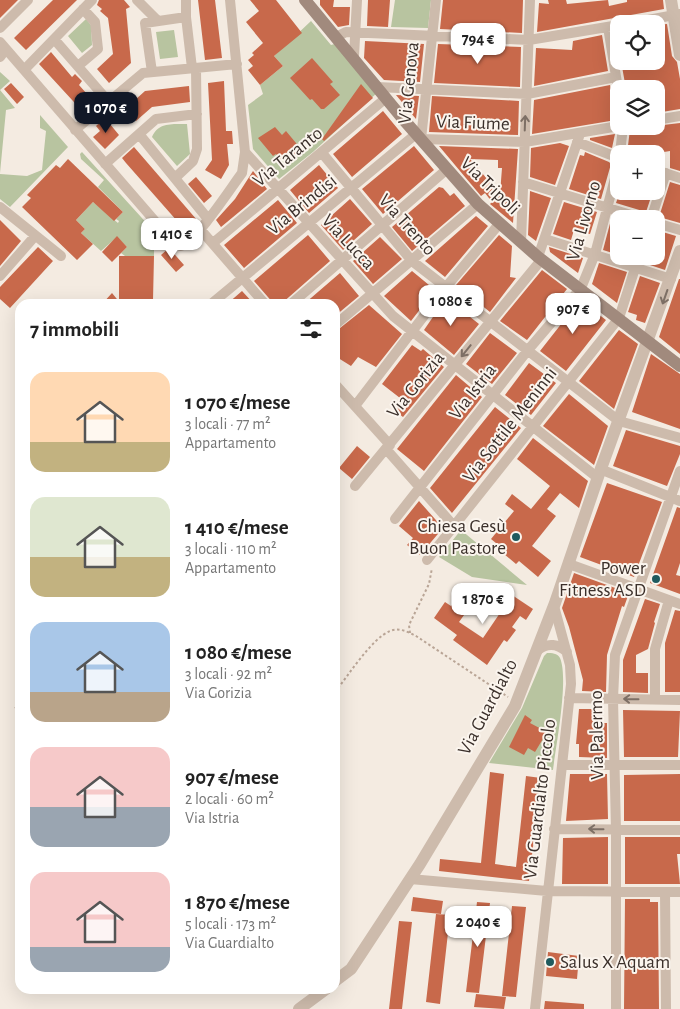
<!DOCTYPE html>
<html lang="it">
<meta charset="utf-8">
<style>
body{margin:0;font-family:"Alegreya Sans",sans-serif;background:#f2f2f2;color:#222;height:100vh;display:flex;flex-direction:column;font-size:19px;white-space:nowrap}
*{box-sizing:border-box;margin:0}
p{font-size:16px;color:#767676}
.icon{flex:none;width:28px;height:28px;fill:none;stroke:currentColor;stroke-width:2;stroke-linecap:round;stroke-linejoin:round}
.map{position:relative;flex:1;overflow:hidden}
.details{position:absolute;left:15px;top:299px;width:325px;height:695px;display:flex;flex-direction:column;background:#fff;border-radius:15px;box-shadow:0 5px 20px #0002}
.details>*{flex:none}
.buttons{position:absolute;left:610px;top:15px;display:grid;gap:10px}
.buttons a{display:grid;place-items:center;width:55px;height:55px;border-radius:10px;background:#fff;box-shadow:0 5px 20px #0002;font-size:25px}
.price{position:absolute;translate:-50% -42px;padding:0 11px;border-radius:10px;background:#fff;color:#222;font-size:16px;line-height:32px;filter:drop-shadow(0 1px 2px #0008)}
.price::after{content:'';position:absolute;left:50%;top:30px;width:15px;height:11px;margin-left:-8px;background:inherit;clip-path:polygon(0 0,100% 0,50% 100%)}
.price.on{background:#111827;color:#fff}
ul{padding:0;list-style:none}
li{display:flex;align-items:center;gap:15px;height:125px;padding:0 15px}
li span{display:grid;place-items:center;flex:none;width:140px;height:100px;border-radius:15px;color:#555}
li>.icon{margin-inline-start:auto}
span .icon{width:60px;height:60px;fill:#fffc;stroke-width:1}
li b{font-size:21px}
h2{display:flex;justify-content:space-between;align-items:center;height:60px;padding:0 15px;font-size:21px}
.map>svg:first-child{display:block}
.green{fill:#b8c4a0}
.building{fill:#c8694b;fill-rule:evenodd}
.lines{fill:none;stroke-linecap:round;stroke-linejoin:round}
.path{stroke:#b9a596;stroke-width:2;stroke-dasharray:2.5 2.5;stroke-linecap:butt}
.minor{stroke:#cdbbac;stroke-width:10}
.tertiary{stroke:#cdbbac;stroke-width:12}
.secondary{stroke:#a18a7d;stroke-width:12}
.oneway{stroke:#7d6f65}
.poi-dot{fill:#1f5a5e;stroke:#fbf5ee;stroke-width:2}
.labels{text-anchor:middle;dominant-baseline:central;stroke-width:4;stroke-linejoin:round;paint-order:stroke}
.street-label{font-size:19px;fill:#3b302b;stroke:#fbf5ee}
.poi-label{font-size:19px;fill:#3b302b;stroke:#fbf5ee;text-anchor:end}
</style>
<div class="map">
<svg width="680" height="1009" viewBox="0 0 680 1009">
<rect width="100%" height="100%" fill="#f4ebe1"/>
<path class="green" d="M395,0H431L428,28L391,27Z
M86,19L91,25L92,45L82,53L68,36Z
M311,21L331,45L338,43L378,92L313,152L279,179L253,149L248,105L263,94L260,85L283,66L274,56Z
M174,30L178,57L160,59L156,32Z
M0,72L10,81L0,90L15,108L6,110L0,173Z
M40,115L68,147L10,207L0,199V174L27,176L42,170L46,131L40,128Z
M187,124L190,154L177,166L152,137C158,122 173,124 187,124Z
M82,152L161,239L154,245V256H125L121,253L127,247L117,237L101,251L81,233L85,229L76,220L93,202L118,223L119,221L116,219L123,212L98,187L104,180L81,159L80,154Z
M461,530L527,585L472,577L439,557Z
M547,653C552,653 557,653 560,658C569,679 556,745 553,770L489,763L522,708L544,656Z"/>
<path class="building" d="M0,0H18L0,18Z
M53,0H77L26,50L14,38Z
M99,0H124L130,7L126,9L131,63L109,83L97,69L113,54L108,18L100,11L102,9L97,5Z
M198,0H215L222,58L205,60Z
M250,0H276L302,33L274,56L283,66L260,85L248,70L253,66L248,60L254,55L252,53L263,43L246,22L259,11Z
M320,0H334L333,7H350L349,25L338,27L320,5Z
M368,0H390L388,27L367,26Z
M443,0H523L522,33L440,29Z
M548,0H566L567,4L608,0L609,6L627,2V0H663L664,9L537,32L539,3L549,4Z
M667,24L672,56L677,62L680,79V109L656,113V89H626L621,61H656V56L660,55L656,41V25Z
M602,35L608,71L534,86L536,48L572,50L573,41Z
M365,41L424,44L420,82L384,80L364,58Z
M438,44L521,47L520,87L434,83Z
M51,52L72,77L75,74L82,81L79,85L95,103L84,113L39,64Z
M312,58L333,82L330,84L340,95L324,109H321L312,99L310,100L290,78Z
M224,81L226,131H232L233,144H227L229,165L221,179L205,170L212,160L208,83Z
M11,83L24,97L17,104L4,89Z
M361,84L373,98L324,141L322,139Z
M610,85L616,120L532,134L534,100Z
M189,86L190,102L152,107L136,121L125,109L145,91Z
M396,95L419,96L416,119Z
M432,96L519,101L518,135L429,132Z
M383,111L402,134L352,177L333,154Z
M105,118L119,135L105,149L93,137L100,131L96,126Z
M680,123V171L670,168V151L652,154H627L630,129Z
M275,127L282,135L286,131L301,149L294,155L292,152L281,160L276,154L273,156L258,138Z
M615,134L612,148L590,140V138Z
M560,143L569,146L555,185L530,177L531,148Z
M414,146L434,170L383,214L362,189Z
M439,146L518,149L513,223L490,204L492,202L485,193L481,196ZM470,159L498,160V168H502L500,194Z
M134,147L197,220L185,230L126,163L122,158Z
M585,152L609,162L611,164L601,199L569,189L580,155L584,156Z
M68,159L123,212L114,221L93,202L76,220L85,229L81,233L93,244L77,260L22,207L31,198L27,195L56,165L60,168Z
M319,165L338,188L309,213L290,190Z
M253,171L267,189L221,227L216,220L235,199Z
M196,177L212,196L204,203L188,184Z
M670,182L680,185V223L659,217Z
M439,187L443,188L450,196L454,193L465,206L412,251L392,227Z
M530,191L551,198L536,241L528,235Z
M620,191H653L646,212L616,203Z
M350,199L372,224L343,250L321,225Z
M278,200L297,223L244,268L224,245Z
M564,202L597,212L590,234L574,230L571,240L553,234Z
M476,216L488,226L445,277L425,261Z
M612,216L620,219L619,255L603,250Z
M0,220L21,241L0,266Z
M656,230L676,236L665,270L644,263L646,256H656Z
M308,235L330,261L281,304H274L254,281Z
M499,235L512,246L510,277L516,278L490,312L456,285Z
M117,236L127,247L112,262L102,252Z
M380,237L402,259L373,284L353,261Z
M38,247L53,261L10,308L0,299V287Z
M549,247L583,258L578,273L550,252Z
M169,248L184,265L176,272L161,255Z
M119,256H154L153,300H119Z
M599,263L627,272L617,303L592,284Z
M542,270L567,289L527,340L500,321Z
M412,271L435,290L411,321L384,296Z
M340,273L359,296L335,316V304H304Z
M640,276L660,283L645,323L636,320L637,315L628,312Z
M679,279H680V354L659,337Z
M242,291L254,304H227Z
M112,293L121,304H102Z
M446,298L479,324L454,355L424,330Z
M580,300L606,320L566,371L540,351Z
M369,305L402,334L376,367L358,357L351,366L335,356V332Z
M619,330L638,344L614,409L579,381Z
M490,333L517,353L492,384L466,364Z
M412,345L421,351L423,349L444,367L403,417L394,410L400,398L382,384Z
M651,354L680,374V429L632,412Z
M529,363L556,383L531,415L505,395Z
M456,375L482,397L424,471L397,449Z
M569,394L608,426L594,465L543,426Z
M495,407L521,428L452,513L430,488Z
M626,430L680,446V454L667,486L613,466Z
M533,438L588,481L579,508L560,493L547,509L556,516L532,546L551,561L538,577L519,561L516,564L504,554L507,552L491,539L514,511L505,504L512,494L531,509L550,486L517,459Z
M357,446L370,457L352,479L339,468Z
M607,483L662,502L634,577L580,557Z
M419,501L443,528L420,555L407,545L413,538L399,526Z
M677,507L680,508V563L676,575L680,576V594L650,583Z
M574,573L629,593L624,607L622,606L607,655L606,692L582,691L583,680L569,627L562,608Z
M464,588L477,597L459,622L483,638L500,613L497,611L509,593L533,609L526,620L520,616L512,627L516,630L507,642L504,640L487,665L453,640L457,635L434,618L445,602L451,606Z
M645,599L660,604L654,622L655,623L648,649L636,655V673H648V693L623,692V660Z
M675,610L680,611V692H665V643Z
M579,709H593V723H607V758L579,757V744H576Z
M623,710L680,711L678,757H624Z
M525,715L532,720L530,723L547,732L535,752L528,748L524,755L509,747Z
M490,772L504,774L495,864L516,867L526,776L541,778L529,881L439,871L440,859L481,863Z
M570,774H607L608,819L566,821Z
M680,774V821H624V775Z
M608,837V884H562L563,838Z
M625,837H680V854H677L680,884H625Z
M413,897L443,901L441,914L411,911Z
M625,899H650V902H658L659,1009H624Z
M477,902L490,903L479,993L466,992Z
M512,906L526,907L516,997L502,996Z
M436,914L450,915L440,1004L426,1002Z
M399,921L412,922L402,1009H389Z
M548,952L579,956L577,979L546,976Z
M476,994L506,997L504,1009L474,1007Z
M545,1001L584,1004V1009H544Z"/>
<g class="lines">
<path class="path" d="M410,633L409,625L429,584L432,568
M335,692C348,676 372,638 390,631C399,627 408,632 416,636L508,697
M15,707L20,712"/>
<path class="minor" d="M137,0L158,21
M436,0L421,139L525,142L619,126
M186,17V0
M627,24L680,14
M608,27L619,95
M0,28L28,0
M336,37L346,32L529,40L619,25
M54,39L108,101
M0,42L173,242L181,246C198,239 230,189 242,173L245,152L230,0
M354,56L357,0
M0,57L6,49
M78,66L98,49L95,22L83,9
M24,70L92,0
M152,72L145,23L186,17L192,68
M377,87L527,94L616,77
M656,120L680,116
M75,130L143,73L237,64
M139,134L208,219
M577,142L619,158
M245,152L393,316L598,478
M322,153L412,261L619,421L680,438
M620,154L623,126
M105,164L156,119L197,114
M656,170L680,178
M176,177L193,161L197,149L196,68
M523,182L644,219
M0,207L61,256
M651,219L666,173
M656,223L680,230
M200,229L265,304
M545,239L671,279
M521,242L530,0
M213,243L386,98
M538,257L580,134
M0,276L35,236
M211,304L416,134
M291,304L446,170
M335,325L478,204
M335,384L390,445
M355,406L446,287L500,223
M386,449L453,525
M600,469L680,501
M355,486L542,259
M395,519L528,350L581,288L595,254L619,163
M427,560L619,318L639,256
M569,564L680,604
M538,650C548,642 558,644 567,652
M569,698L680,700
M655,700V649L669,600
M563,765H680
M554,829L680,830
M410,879L547,891L680,892
M665,892L666,1009
M535,1009L571,684L570,665L554,606
M616,1009V830L613,699L615,655L680,471"/>
<path class="tertiary" d="M671,0L680,55
M335,981L351,969L420,864L515,706L555,603L599,474L680,251
M299,1009L326,989"/>
<path class="secondary" d="M305,0L403,119L478,204L538,257L680,366"/>
</g>
<defs><path id="oneway-shaft" d="M-6 0H5M1.5-3L5.5 0L1.5 3" fill="none" stroke-width="1.6" stroke-linecap="round" stroke-linejoin="round" transform="scale(1.25)"/></defs>
<g class="oneway">
<use href="#oneway-shaft" transform="translate(525 123) rotate(-88)"/>
<use href="#oneway-shaft" transform="translate(665 297) rotate(109)"/>
<use href="#oneway-shaft" transform="translate(466 351) rotate(129)"/>
<use href="#oneway-shaft" transform="translate(631 699) rotate(-179)"/>
<use href="#oneway-shaft" transform="translate(596 829) rotate(-179)"/>
</g>
<g class="poi-dot">
<circle cx="516" cy="537" r="5"/>
<circle cx="656" cy="579" r="5"/>
<circle cx="550" cy="962" r="5"/>
</g>
<g class="labels">
<g class="street-label">
<text transform="translate(409 83) rotate(-84)">Via Genova</text>
<text transform="translate(473 123) rotate(2)">Via Fiume</text>
<text transform="translate(288 157) rotate(-39)">Via Taranto</text>
<text transform="translate(490 186) rotate(44)">Via Tripoli</text>
<text transform="translate(302 205) rotate(-39)">Via Brindisi</text>
<text transform="translate(584 221) rotate(-74)">Via Livorno</text>
<text transform="translate(407 225) rotate(48)">Via Trento</text>
<text transform="translate(348 242) rotate(47)">Via Lucca</text>
<text transform="translate(416 385) rotate(-51)">Via Gorizia</text>
<text transform="translate(473 392) rotate(-52)">Via Istria</text>
<text transform="translate(510 425) rotate(-52)">Via Sottile Meninni</text>
<text transform="translate(488 707) rotate(-62)">Via Guardialto</text>
<text transform="translate(597 735) rotate(-91)">Via Palermo</text>
<text transform="translate(540 799) rotate(-83)">Via Guardialto Piccolo</text>
</g>
<g class="poi-label">
<text x="506" y="526">Chiesa Gesù<tspan x="506" dy="22">Buon Pastore</tspan></text>
<text x="646" y="568">Power<tspan x="646" dy="22">Fitness ASD</tspan></text>
<text x="560" y="962" text-anchor="start">Salus X Aquam</text>
</g>
</g>
</svg>
<div class="buttons">
<a><svg class="icon" aria-label="locate" viewBox="0 0 24 24"><circle cx="12" cy="12" r="6"/><path d="M12 2v4M12 18v4M2 12h4M18 12h4"/></svg></a>
<a><svg class="icon" aria-label="layers" viewBox="0 0 24 24"><path d="M12 4l9 5-9 5-9-5zM3 14l9 5 9-5"/></svg></a>
<a>+</a>
<a>−</a>
</div>
<b class="price" style="left:478px;top:65px">794 €</b>
<b class="price on" style="left:106px;top:134px">1 070 €</b>
<b class="price" style="left:172px;top:260px">1 410 €</b>
<b class="price" style="left:451px;top:327px">1 080 €</b>
<b class="price" style="left:573px;top:335px">907 €</b>
<b class="price" style="left:483px;top:625px">1 870 €</b>
<b class="price" style="left:478px;top:948px">2 040 €</b>
<section class="details">
<h2>7 immobili<svg class="icon" aria-label="filters" viewBox="0 0 24 24"><path d="M4 7h16M4 17h16"/><circle cx="9" cy="7" r="2"/><circle cx="15" cy="17" r="2"/></svg></h2>
<ul>
<li><span style="background:linear-gradient(#ffd9b3 70%,#c2b280 0)"><svg class="icon" aria-label="home" viewBox="0 0 24 24"><path d="M3 11l9-7 9 7M6 9v11h12V9"/></svg></span><div><b>1 070 €/mese</b><p>3 locali · 77 m²</p><p>Appartamento</p></div></li>
<li><span style="background:linear-gradient(#dfe7d0 60%,#c2b280 0)"><svg class="icon" aria-label="home" viewBox="0 0 24 24"><path d="M3 11l9-7 9 7M6 9v11h12V9"/></svg></span><div><b>1 410 €/mese</b><p>3 locali · 110 m²</p><p>Appartamento</p></div></li>
<li><span style="background:linear-gradient(#a9c7e8 70%,#b9a48a 0)"><svg class="icon" aria-label="home" viewBox="0 0 24 24"><path d="M3 11l9-7 9 7M6 9v11h12V9"/></svg></span><div><b>1 080 €/mese</b><p>3 locali · 92 m²</p><p>Via Gorizia</p></div></li>
<li><span style="background:linear-gradient(#f6c9c9 60%,#9aa5b1 0)"><svg class="icon" aria-label="home" viewBox="0 0 24 24"><path d="M3 11l9-7 9 7M6 9v11h12V9"/></svg></span><div><b>907 €/mese</b><p>2 locali · 60 m²</p><p>Via Istria</p></div></li>
<li><span style="background:linear-gradient(#f6c9c9 75%,#9aa5b1 0)"><svg class="icon" aria-label="home" viewBox="0 0 24 24"><path d="M3 11l9-7 9 7M6 9v11h12V9"/></svg></span><div><b>1 870 €/mese</b><p>5 locali · 173 m²</p><p>Via Guardialto</p></div></li>
</ul>
</section>
</div>
